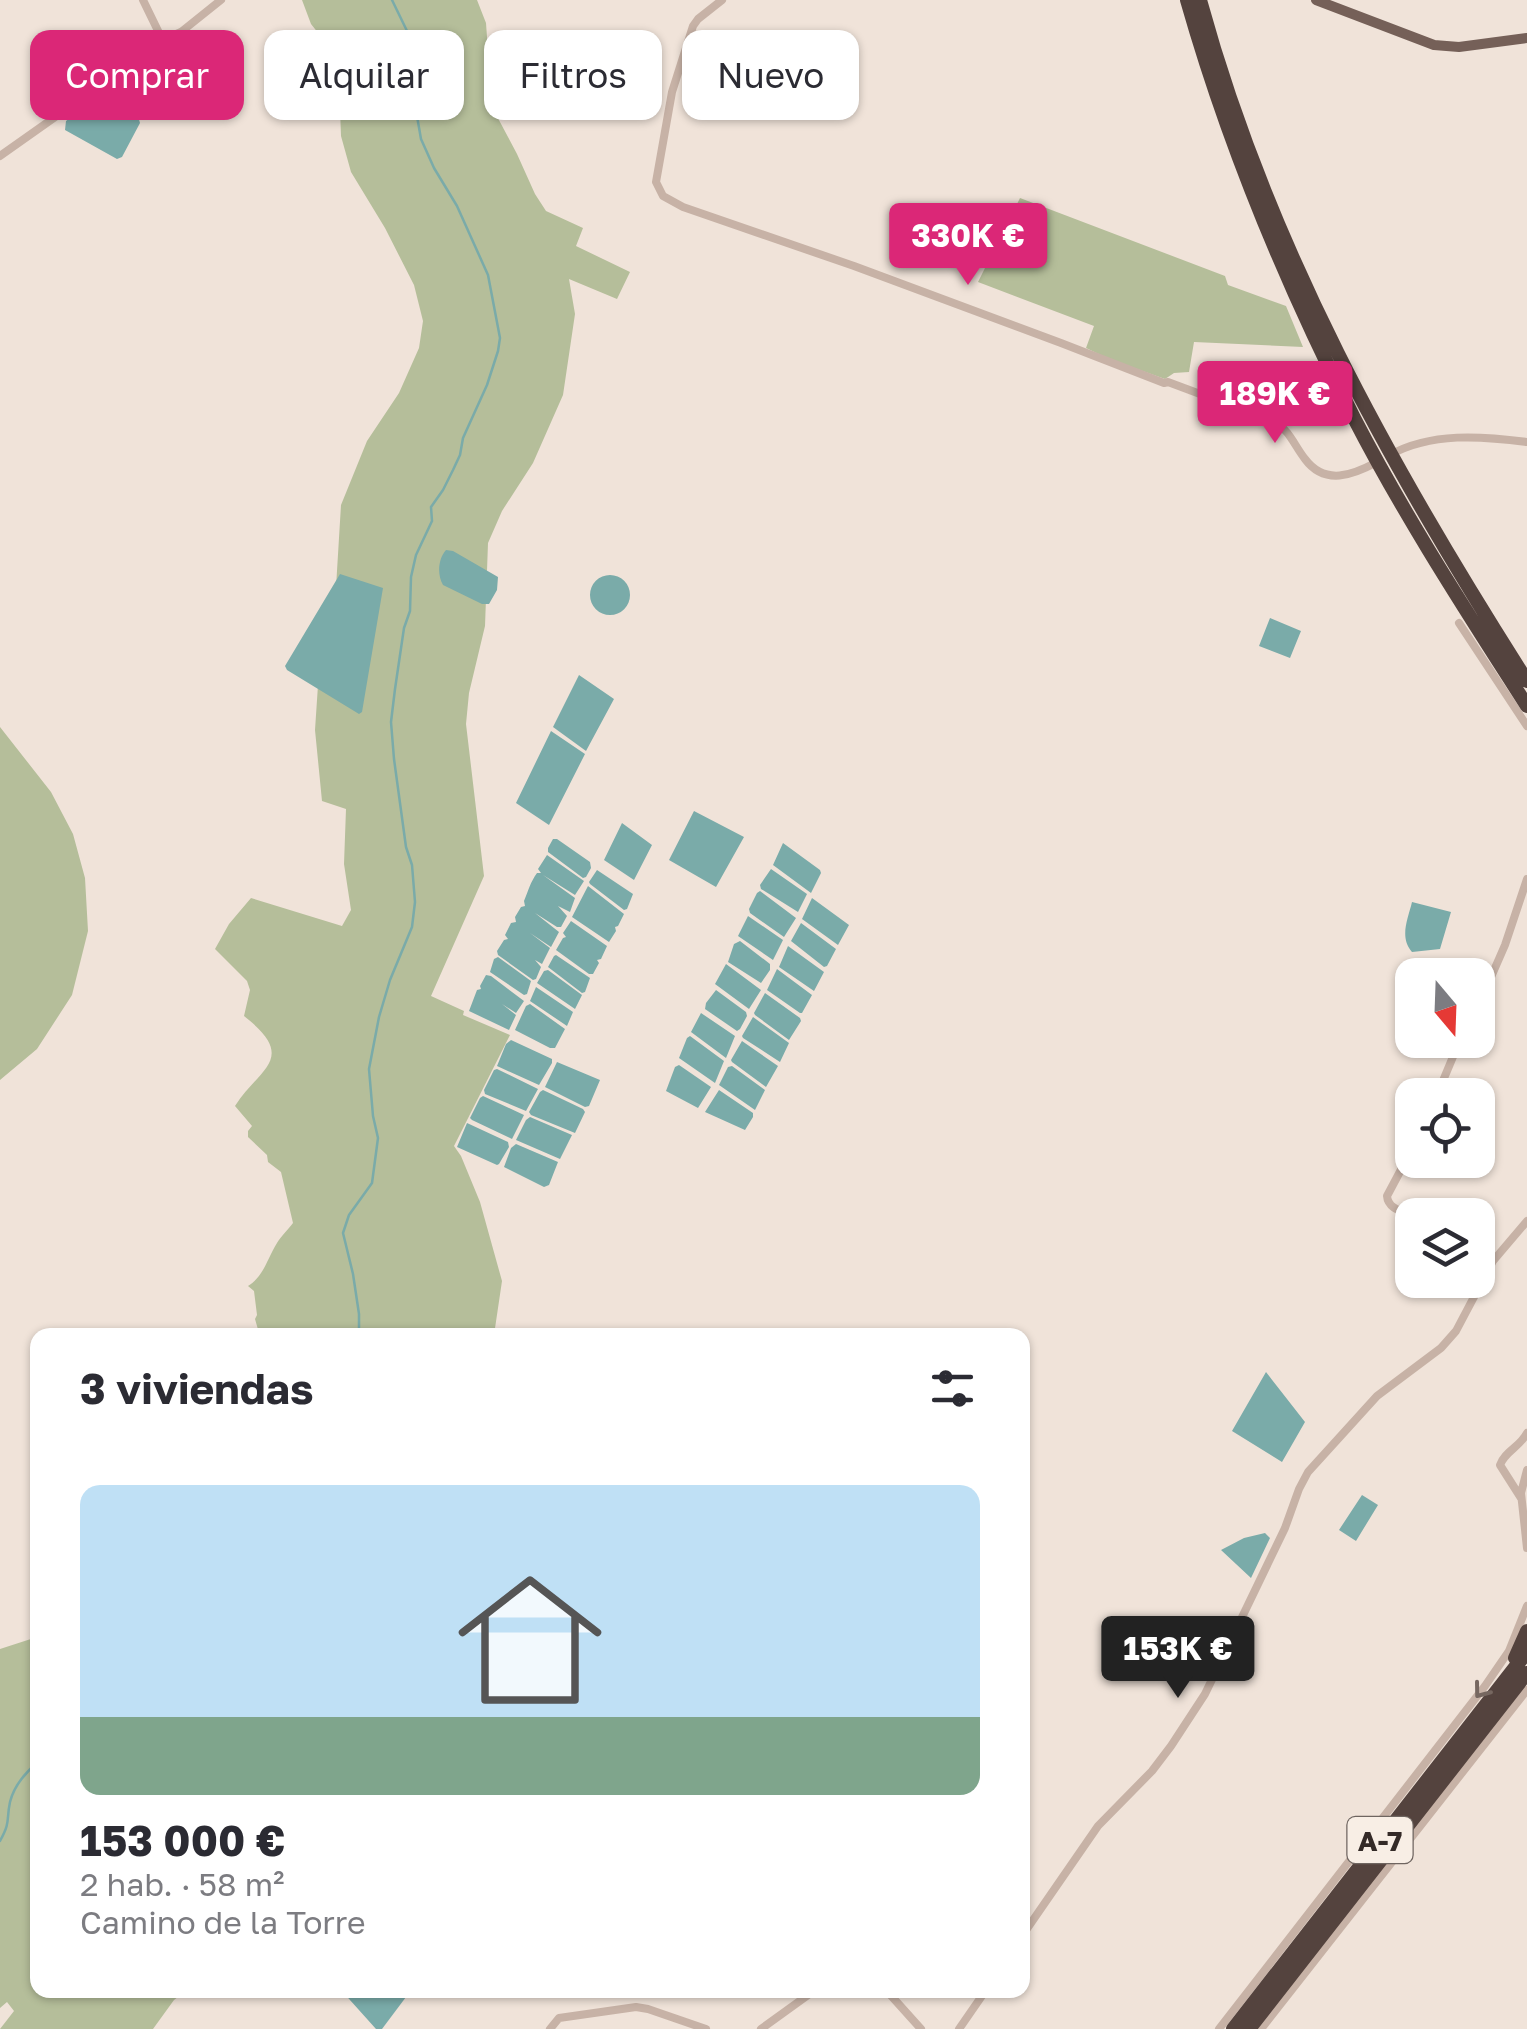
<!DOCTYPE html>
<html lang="es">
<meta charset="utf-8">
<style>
body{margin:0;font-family:"Golos Text",sans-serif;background:#f2f2f3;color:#2b2b33;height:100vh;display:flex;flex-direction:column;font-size:38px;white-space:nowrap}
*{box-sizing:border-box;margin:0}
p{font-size:32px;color:#7c7c81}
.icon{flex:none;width:55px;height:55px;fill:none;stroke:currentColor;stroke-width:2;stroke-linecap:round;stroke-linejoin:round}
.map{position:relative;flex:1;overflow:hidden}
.sheet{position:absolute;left:30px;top:1328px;width:1000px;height:670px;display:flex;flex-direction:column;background:#fff;border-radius:20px;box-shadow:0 2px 8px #0004}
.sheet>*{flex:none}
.top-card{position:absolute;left:30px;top:30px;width:1000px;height:90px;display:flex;gap:20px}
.needle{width:65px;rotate:161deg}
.fabs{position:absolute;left:1395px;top:958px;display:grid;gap:20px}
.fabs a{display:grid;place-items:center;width:100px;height:100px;border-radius:20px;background:#fff;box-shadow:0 2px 8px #0004;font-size:50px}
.price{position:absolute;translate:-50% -85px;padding:0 22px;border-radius:10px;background:#db2777;color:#fff;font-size:32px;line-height:65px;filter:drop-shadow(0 2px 5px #0008)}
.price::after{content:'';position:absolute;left:50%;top:60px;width:30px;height:22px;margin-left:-15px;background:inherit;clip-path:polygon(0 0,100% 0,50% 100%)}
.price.active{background:#222;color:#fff}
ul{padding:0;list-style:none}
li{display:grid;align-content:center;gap:20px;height:530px;padding:0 50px}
li span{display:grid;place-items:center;height:310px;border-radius:20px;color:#555}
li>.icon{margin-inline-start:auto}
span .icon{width:180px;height:180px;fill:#fffc;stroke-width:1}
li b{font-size:42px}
h2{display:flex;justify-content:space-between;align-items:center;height:120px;padding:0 50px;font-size:42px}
.tag{padding:0 35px;border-radius:20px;background:#fff;box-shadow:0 2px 8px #0004;font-size:35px;line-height:90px}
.tag.active{background:#db2777;color:#fff}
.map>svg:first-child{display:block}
.green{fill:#b5be9a}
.water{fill:#7aaba9}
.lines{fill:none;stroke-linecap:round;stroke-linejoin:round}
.stream{stroke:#7aaba9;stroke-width:2.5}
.minor{stroke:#c7b2a6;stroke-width:8}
.major{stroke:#756058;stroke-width:10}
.highway{stroke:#54433e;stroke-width:14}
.oneway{stroke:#766760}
.labels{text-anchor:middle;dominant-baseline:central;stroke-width:8;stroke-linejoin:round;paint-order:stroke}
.shield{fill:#f8eee5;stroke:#6f6560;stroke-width:2.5}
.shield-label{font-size:28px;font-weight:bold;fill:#342a27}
</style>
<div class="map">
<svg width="1527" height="2029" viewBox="0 0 1527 2029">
<rect width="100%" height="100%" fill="#f0e3d9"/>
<path class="green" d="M302,0H477L486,23L492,107L517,154L535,194L546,211L583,228L576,246L630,272L617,299L569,279L575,314L563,395L533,463L502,511L488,543L485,626L469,693L466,724L484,876L431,996L464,1011L463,1015L510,1035L454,1146L461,1156L480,1202L502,1281L494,1335H257L259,1333L255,1319L257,1315L254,1291L248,1286C264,1276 267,1259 277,1243C281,1236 288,1230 293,1223L281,1172L268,1162L267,1155L248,1137V1131L252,1126L235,1106C259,1068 299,1059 244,1016L250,990L247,981L215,949L229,924L251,898L342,926L351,910L344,864L346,809L322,801L315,730L319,670L335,604L341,505L367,441L399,393L419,348L423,321L414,285L385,228L351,172L341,136L338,58L311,24Z
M1020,198L1225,276L1228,285L1286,306L1303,347L1194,342L1189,372L1174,373L1165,379L1109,359L1086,348L1094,326L978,282Z
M0,727L51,792L73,834L85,878L88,931L72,995L37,1049L0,1080Z
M37,1637L38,1990H187L174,2000L153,2029H0L14,2011L7,2002L0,2008V1649Z"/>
<path class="water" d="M95,99H103L138,116L140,123L122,157L117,159L65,130L66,121Z
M446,550L453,551L498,577L497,590L489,604H482L443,585C437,575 438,559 446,550Z
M340,574L383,588L362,712L359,714L287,670L285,666Z
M590 595a20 20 0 1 1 40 0a20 20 0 1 1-40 0Z
M1270,618L1301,631L1290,658L1259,646Z
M579,675L614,699L586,751L553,727Z
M551,731L585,754L549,825L516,803Z
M694,811L744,837L716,887L669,860Z
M622,823L652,845L634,880L604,860Z
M553,839H557L590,862L591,868L586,877L583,878L548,852V848Z
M783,843L820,870L821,873L811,893L773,865Z
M547,855L584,881L575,895L543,875L575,898L570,912L558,906L567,916L561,927H557L535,913L559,932L551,947L530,933L550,948L542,964L535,960L541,967L536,979L533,980L498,955L497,951L504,940L508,939L505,935L511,923L516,922L515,917L521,907L525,906L524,901C529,889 530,883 537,873H541L538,869Z
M771,869L807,894L798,912L761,889L760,885Z
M597,870L633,894L627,909L624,910L590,884L589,882Z
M588,886L624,914L618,926L615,927L616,931L609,942L572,917Z
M760,891L796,918L784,937L750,913L749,909L757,893Z
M812,898L849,925L838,945L802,919Z
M1412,902L1451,912L1440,949L1412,952C1399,937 1408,919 1412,902Z
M748,916L783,940L773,960L738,936Z
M571,921L607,946L601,959L597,960L599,963L593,974H589L556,950L563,938L566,937L563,933Z
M801,923L836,949L827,966L824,967L791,941Z
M740,941L770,964V970L761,983L728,962L734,944Z
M788,946L824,972L814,991L779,967Z
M556,955L590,978L585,992L582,993L548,967L554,956Z
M498,957L531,981L527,994L524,995L490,972L494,959Z
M726,964L761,990L749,1009L715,984Z
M777,969L812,995L802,1013H800L767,990Z
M548,970L582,995L575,1009L537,983L544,971Z
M486,975L491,976L524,1001L516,1013L502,1004L516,1015L509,1030L469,1011L477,990L481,989L480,986Z
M536,987L573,1012L567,1026L530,1001Z
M716,990L746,1012L747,1016L740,1029L737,1031L705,1009L706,1003Z
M765,993L800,1018L801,1021L789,1040L755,1015L754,1013Z
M530,1004L565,1029L555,1048H550L515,1030L526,1006Z
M701,1013L735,1036L726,1058L691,1032Z
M753,1017L789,1043L780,1062L743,1038L742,1036Z
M690,1036L724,1061L715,1083L679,1058L687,1038Z
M511,1040L552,1059V1063L539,1085L497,1066L506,1044Z
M742,1041L778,1066L766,1087L732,1062L731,1060Z
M557,1062L600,1080L589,1106L585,1107L545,1087Z
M679,1065L711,1087L698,1108L666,1091L675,1067Z
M732,1066L765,1090L755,1110L719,1085L728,1067Z
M497,1069L538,1089L526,1111L485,1094L484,1090L494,1070Z
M543,1090L583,1109L585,1112L575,1133L531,1115L529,1112L540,1092Z
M719,1090L753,1113V1117L745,1130L705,1112Z
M483,1096L524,1115L512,1139L472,1120L470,1118L480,1098Z
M530,1117L572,1135L560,1159L516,1140L526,1120Z
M467,1123L508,1142L509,1147L499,1164L497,1165L457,1147Z
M516,1144L558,1162L549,1185L544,1187L504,1167L511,1148Z
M1266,1372L1305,1422L1282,1462L1232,1431Z
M1362,1495L1378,1505L1356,1541L1339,1530Z
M1265,1533L1270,1538L1251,1578L1221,1550L1244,1538Z
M341,1990H405L409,1993L382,2029H376Z"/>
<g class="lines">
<path class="stream" d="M359,1335V1314L353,1274L343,1233L349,1215L372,1183L378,1138L373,1116L369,1069L379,1017L390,980L412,927L415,902L412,865L406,847L394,759L391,722L395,689L404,628L410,611L411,577L416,555L432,521L431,507L443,490L453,470L460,455L463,438L487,385L498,351L500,338L488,275L457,206L434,168L421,139L414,99L412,50L408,33L392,0
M0,1841C11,1821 6,1821 10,1802C14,1786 26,1772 38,1762"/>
<path class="minor" d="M143,0L161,37L167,38
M722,0L698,19L693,26L672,92L656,182L663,196L683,207L854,266L1061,343L1164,383L1168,382L1275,422C1290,431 1294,445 1305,459C1325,486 1353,475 1377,462
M0,156L167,38L181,32L221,0
M1390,455C1431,432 1482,436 1527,442
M1459,623L1527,726
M1478,1007L1505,945L1527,879
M1437,1095L1460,1040
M1412,1149L1387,1196C1388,1209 1402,1211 1412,1215
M1478,1251L1493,1261
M1527,1470L1521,1493L1527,1548
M1521,1498L1500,1465C1505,1451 1520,1447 1527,1433
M1022,1936L1098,1826L1152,1771L1171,1746L1205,1694L1285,1528L1299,1489L1308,1472L1377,1396L1441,1348L1456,1331L1493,1261L1527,1221
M886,1990L921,2029
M550,2029L559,2018L636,2007L648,2009L706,2029
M761,2029L815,1990
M959,2029L986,1990
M1219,2029L1485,1686L1509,1651L1527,1606
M1261,2029L1527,1690"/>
<path class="major" d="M1316,0L1434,45L1459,47L1527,38"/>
<path class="highway" d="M1187,0C1228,144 1286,284 1354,418C1405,517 1467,612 1527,706
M1200,0C1267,246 1391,468 1527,681
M1515,1658L1527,1631
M1233,2029L1527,1652
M1249,2029L1527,1673"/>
</g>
<defs><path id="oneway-chevron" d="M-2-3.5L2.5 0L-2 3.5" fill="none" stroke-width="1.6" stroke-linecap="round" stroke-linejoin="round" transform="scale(2.5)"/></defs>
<use class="oneway" href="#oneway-chevron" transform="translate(1481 1691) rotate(127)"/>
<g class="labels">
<rect class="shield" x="1347.5" y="1817" width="65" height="46" rx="8"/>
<g class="shield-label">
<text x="1380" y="1840">A-7</text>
</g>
</g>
</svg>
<div class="fabs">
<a><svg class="needle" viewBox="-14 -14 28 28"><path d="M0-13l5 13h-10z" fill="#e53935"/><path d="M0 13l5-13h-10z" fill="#7c7c81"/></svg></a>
<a><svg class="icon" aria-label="locate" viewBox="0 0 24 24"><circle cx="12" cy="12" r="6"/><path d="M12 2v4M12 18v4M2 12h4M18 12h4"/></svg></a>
<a><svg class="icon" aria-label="layers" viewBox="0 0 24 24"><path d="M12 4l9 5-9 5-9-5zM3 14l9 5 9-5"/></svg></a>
</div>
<b class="price" style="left:968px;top:288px">330K €</b>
<b class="price" style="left:1275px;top:446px">189K €</b>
<b class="price active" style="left:1178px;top:1701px">153K €</b>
<div class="top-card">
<a class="tag active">Comprar</a>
<a class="tag">Alquilar</a>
<a class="tag">Filtros</a>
<a class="tag">Nuevo</a>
</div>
<section class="sheet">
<h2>3 viviendas<svg class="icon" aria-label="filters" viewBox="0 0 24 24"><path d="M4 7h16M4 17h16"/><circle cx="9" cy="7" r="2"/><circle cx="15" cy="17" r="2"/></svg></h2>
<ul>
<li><span style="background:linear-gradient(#bfe0f5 75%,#7fa58c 0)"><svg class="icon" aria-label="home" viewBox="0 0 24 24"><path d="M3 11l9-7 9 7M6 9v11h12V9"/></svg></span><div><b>153 000 €</b><p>2 hab. · 58 m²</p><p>Camino de la Torre</p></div></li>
</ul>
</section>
</div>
